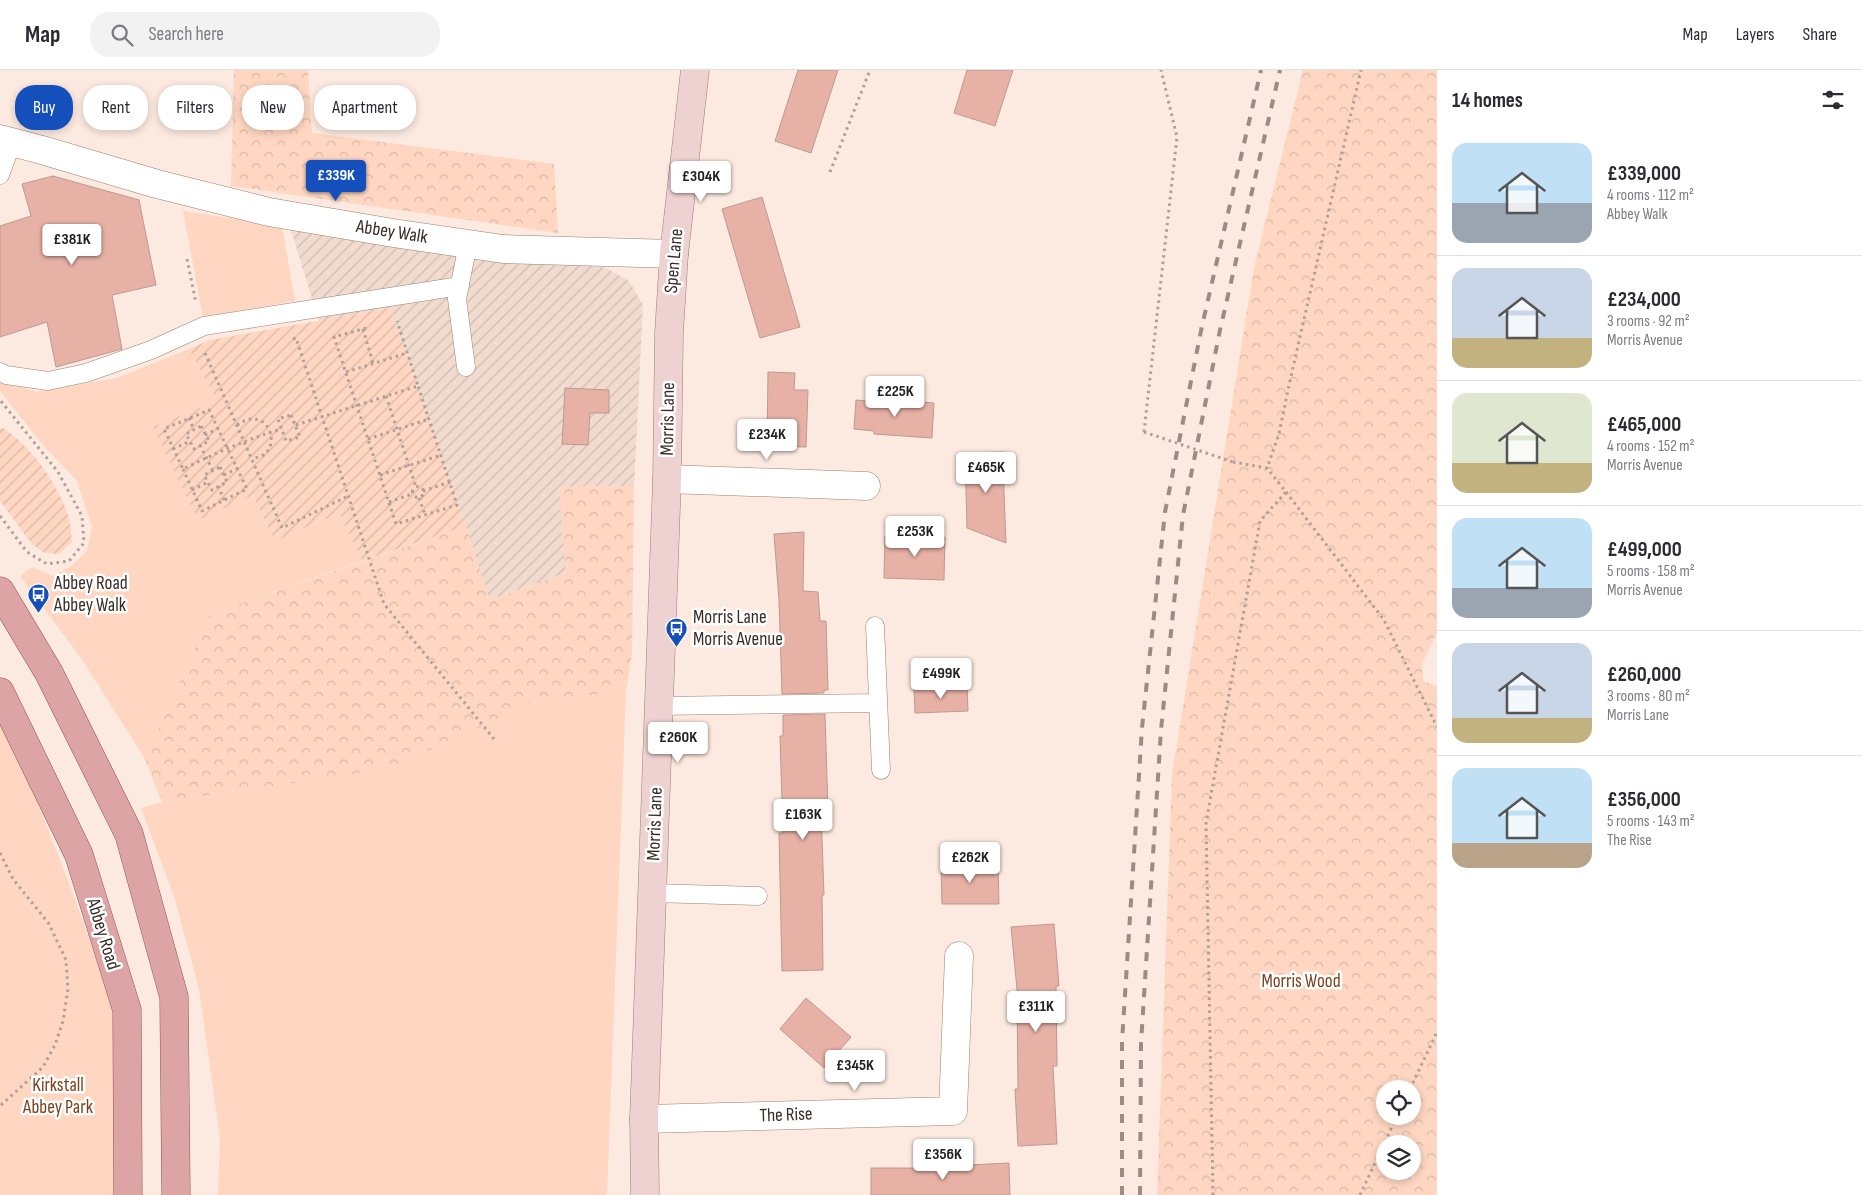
<!DOCTYPE html>
<meta charset="utf-8">
<style>
body{margin:0;font-family:"Sofia Sans Condensed",sans-serif;background:#f2f2f3;color:#2b2b33;height:100vh;display:flex;flex-direction:column;font-size:19px;white-space:nowrap}
*{box-sizing:border-box;margin:0}
p{font-size:16px;color:#7c7c81}
.icon{flex:none;width:28px;height:28px;fill:none;stroke:currentColor;stroke-width:2;stroke-linecap:round;stroke-linejoin:round}
.map{position:relative;flex:1;overflow:hidden}
.drawer{display:flex;flex-direction:column;background:#fff;width:425px}
.drawer>*{flex:none}
.guide{position:absolute;left:15px;top:15px;width:475px;height:45px;display:flex;gap:10px}
.buttons{position:absolute;left:1376px;top:1010px;display:grid;gap:10px}
.buttons a{display:grid;place-items:center;width:45px;height:45px;border-radius:50%;background:#fff;box-shadow:0 2px 8px #0003;font-size:25px}
.price{position:absolute;translate:-50% -42px;padding:0 11px;border-radius:5px;background:#fff;color:#222;font-size:16px;line-height:32px;filter:drop-shadow(0 1px 2px #0008)}
.price::after{content:'';position:absolute;left:50%;top:30px;width:15px;height:11px;margin-left:-8px;background:inherit;clip-path:polygon(0 0,100% 0,50% 100%)}
.price.on{background:#144fbb;color:#fff}
ul{padding:0;list-style:none}
li{display:flex;align-items:center;gap:15px;height:125px;padding:0 15px}
li+li{border-top:1px solid #e1e1e2}
li span{display:grid;place-items:center;flex:none;width:140px;height:100px;border-radius:15px;color:#555}
li>.icon{margin-inline-start:auto}
span .icon{width:60px;height:60px;fill:#fffc;stroke-width:1}
li b{font-size:21px}
h2{display:flex;justify-content:space-between;align-items:center;height:60px;padding:0 15px;font-size:21px}
.chip{padding:0 18px;border-radius:20px;background:#fff;box-shadow:0 2px 8px #0003;font-size:18px;line-height:45px}
.chip.on{background:#144fbb;color:#fff}
header{display:flex;align-items:center;gap:30px;box-sizing:border-box;height:70px;padding:0 25px;background:#fff;border-bottom:1px solid #e1e1e2}
header strong{font-size:24px}
nav{display:flex;gap:28px;margin-inline-start:auto;font-size:18px}
.search{width:350px;height:45px;background:#f2f2f3;display:flex;align-items:center;gap:12px;box-sizing:border-box;padding:0 18px;border-radius:20px;color:#7c7c81;font-size:19px}
main{display:flex;flex:1;min-height:0}
.map>svg:first-child{display:block}
.industrial{fill:url(#industrial-furrows)}
.green{fill:#fed6c1}
.forest{fill:url(#forest-crowns);fill-rule:evenodd}
.garden{fill:url(#garden-furrows)}
.building{fill:#e8b1a5;stroke:#bb9a92}
.lines{fill:none;stroke-linecap:round;stroke-linejoin:round}
.lane-casing{stroke:#9c8071;stroke-width:19}
.street-casing{stroke:#9c8071;stroke-width:29}
.secondary-casing{stroke:#9c8071;stroke-width:29}
.primary-casing{stroke:#935350;stroke-width:29}
.path{stroke:#af9f97;stroke-width:3;stroke-dasharray:2.5 4;stroke-linecap:butt}
.lane{stroke:#fff;stroke-width:18}
.street{stroke:#fff;stroke-width:28}
.secondary{stroke:#edd2d1;stroke-width:28}
.primary{stroke:#dca4a4;stroke-width:28}
.rail{stroke:#9b8b83;stroke-width:4;stroke-dasharray:9 9;stroke-linecap:butt}
.path-bridge{stroke:#af9f97;stroke-width:3;stroke-dasharray:2.5 4;stroke-linecap:butt}
.labels{text-anchor:middle;dominant-baseline:central;stroke-width:5;stroke-linejoin:round;paint-order:stroke}
.street-label{font-size:19px;fill:#382c26;stroke:#fff}
.poi-label{font-size:19px;fill:#382c26;stroke:#fff;text-anchor:start}
.park-label{font-size:19px;fill:#7e411c;stroke:#fff}
</style>
<header>
<strong>Map</strong>
<div class="search"><svg class="icon" aria-label="search" viewBox="0 0 24 24"><circle cx="10" cy="10" r="6"/><path d="M15 15l6 6"/></svg>Search here</div>
<nav><a>Map</a><a>Layers</a><a>Share</a></nav>
</header>
<main>
<div class="map">
<svg width="1437" height="1125" viewBox="0 0 1437 1125">
<defs>
<pattern id="industrial-furrows" width="10" height="10" patternUnits="userSpaceOnUse" patternTransform="scale(1.25)"><rect width="10" height="10" fill="#f0dbce"/><path d="M-1 1l2-2M0 10L10 0M9 11l2-2" fill="none" stroke="#cfbcb1"/></pattern>
<pattern id="forest-crowns" width="20" height="18" patternUnits="userSpaceOnUse" patternTransform="scale(1.25)"><rect width="20" height="18" fill="#fed6c1"/><path d="M2 6a3 3 0 1 1 6 0M12 15a3 3 0 1 1 6 0" fill="none" stroke="#dab8a6"/></pattern>
<pattern id="garden-furrows" width="10" height="10" patternUnits="userSpaceOnUse" patternTransform="scale(1.25)"><rect width="10" height="10" fill="#fed6c1"/><path d="M-1 1l2-2M0 10L10 0M9 11l2-2" fill="none" stroke="#dab8a6"/></pattern>
</defs>
<rect width="100%" height="100%" fill="#fce9df"/>
<path class="industrial" d="M290,157L579,192L606,198L629,211L643,235L634,416L559,417L566,503L489,530L466,456L390,238L319,251Z"/>
<path class="green" d="M183,141L282,156L295,231L203,247Z
M189,279L217,331L154,357L198,449L253,425L275,471L339,443L362,491L210,544L145,689L81,588L20,506L32,497L52,506L70,497L87,481L92,457L77,411L41,373L0,321V312L3,310L36,322L117,308Z
M626,621L607,1125H218L220,1068L199,919L174,826L141,738L162,732L389,699L534,632Z
M0,648L9,662L64,800L116,942L117,1049L114,1125H0Z"/>
<path class="forest" d="M234,0H308L312,63L554,94L558,163L231,116Z
M1303,0H1437V563L1422,593L1423,611L1437,616V1125H1157L1172,705L1254,198ZM1385,1019H1412V1046H1385ZM1385,1074H1412V1101H1385Z
M634,416L632,584L626,621L534,632L389,699L162,732L145,689L210,544L466,456L490,530L566,503L559,417Z"/>
<path class="garden" d="M390,238L466,456L362,491L339,443L275,471L253,425L198,450L153,357L217,331L189,279L210,270Z
M3,358C31,376 60,416 69,449C71,457 71,465 72,472L59,484L45,483L32,474L0,431V359Z"/>
<path class="building" d="M798,0H838L811,83L775,71Z
M967,0H1013L995,56L954,43Z
M53,106L139,130L156,215L112,225L122,279L56,297L47,252L0,267V156L31,146L22,114Z
M762,127L800,257L760,268L722,139Z
M768,302L795,303L794,320H808L806,377L767,376Z
M565,318L609,320V343H590L588,375L562,374Z
M877,328L934,333L932,368L874,364V361L854,359L856,330L877,332Z
M1003,382L1004,422L1006,473L967,458L965,383Z
M804,462L803,521L818,522L820,551H826L828,620H824V623L782,624L779,530L774,464Z
M885,466L945,467L944,510L884,508Z
M967,616L968,641L915,643L914,618Z
M825,644L828,740L821,741L824,825H822L823,900L782,901L779,763H783L780,666H783V645Z
M998,794L999,834H942L941,795Z
M1054,854L1059,916H1056L1057,996H1053L1057,1074L1018,1076L1015,1019H1018L1017,919L1011,857Z
M806,928L851,967L824,998L780,959Z
M1009,1093L1010,1125H871V1098H949V1096Z"/>
<g class="lines">
<defs>
<path id="lane" d="M0,105L12,72
M466,297L457,229L468,174
M0,302L6,305L48,311L86,303L151,280L204,256L460,216
M875,556L881,700
M659,636L878,633
M652,823L758,826"/>
<path id="street" d="M0,69L42,80L157,114L269,142L393,163L503,179L674,184
M667,409L866,416
M644,1049L953,1041L959,886"/>
<path id="secondary" d="M645,1125L644,1049L667,409L669,263L674,184L695,0"/>
<path id="primary" d="M0,521L49,603L129,764L174,927L176,1125
M0,622L79,785L127,940L128,1125"/>
</defs>
<use href="#lane" class="lane-casing"/>
<use href="#street" class="street-casing"/>
<use href="#secondary" class="secondary-casing"/>
<use href="#primary" class="primary-casing"/>
<path class="path" d="M830,102L870,0
M187,189L196,233
M366,258L334,267L396,454L457,435L418,316
M363,259L373,293
M293,269L296,268L384,534L494,669
M205,283L282,458L348,426
M346,302L407,283
M386,326L416,417
M291,345L300,367L286,371L278,349Z
M189,348L194,360
M237,355C271,331 286,387 252,388
M296,355L418,316L397,251
M201,356L209,371L194,379L186,364Z
M1144,362L1177,67L1161,0
M205,365L219,358
M368,369L429,349
M200,375L213,401
M173,379L190,371
M1233,392L1267,398L1279,364L1289,315L1361,0
M220,397L227,412L212,420L204,405Z
M183,399L202,441L247,419L209,340L164,359L183,399C216,383 247,369 282,359
M224,405L238,398
M380,405L441,385
M218,416L224,430
M412.5 422a5.5 5.5 0 1 1 11 0a5.5 5.5 0 1 1-11 0Z
M192,420L208,412
M423,421L450,412
M1286,422L1384,550L1437,657
M419,428L425,445
M389,432L412,424
M0,446L27,482L47,494L69,491L84,473L82,446L58,402L0,330
M0,783L13,809L49,854L66,890L68,919L63,951L55,975L43,997L0,1036
M1410,1019L1437,962
M1213,1125L1206,753L1260,451L1286,422L1267,398
M1360,1125L1397,1046"/>
<use href="#lane" class="lane"/>
<use href="#street" class="street"/>
<use href="#secondary" class="secondary"/>
<use href="#primary" class="primary"/>
<path class="rail" d="M1122,1125V972L1142,658L1165,442L1202,256L1261,0
M1140,1125L1141,973L1161,660L1183,445L1220,260L1280,0"/>
<path class="path-bridge" d="M1144,362L1233,392"/>
</g>
<defs>
<symbol id="bus-pin" viewBox="-11 -11 22 30"><path d="M0 17L-7.5 6A9.5 9.5 0 1 1 7.5 6Z" fill="#144fbb" stroke="#fff"/><path d="M-5-6H5V4H4V6H2V4H-2V6H-4V4H-5ZM-3.5-4V0h7V-4ZM-3.5 1.2v1.5H-2V1.2ZM2 1.2v1.5H3.5V1.2Z" fill="#fff"/></symbol>
</defs>
<g fill-rule="evenodd">
<use href="#bus-pin" x="26" y="512" width="25" height="34"/>
<use href="#bus-pin" x="664" y="546" width="25" height="34"/>
</g>
<g class="labels">
<g class="street-label">
<text transform="translate(392 162) rotate(9)">Abbey Walk</text>
<text transform="translate(674 191) rotate(-85)">Spen Lane</text>
<text transform="translate(668 349) rotate(-89)">Morris Lane</text>
<text transform="translate(655 754) rotate(-88)">Morris Lane</text>
<text transform="translate(103 864) rotate(73)">Abbey Road</text>
<text transform="translate(786 1045) rotate(-2)">The Rise</text>
</g>
<g class="poi-label">
<text x="54" y="513">Abbey Road<tspan x="54" dy="22">Abbey Walk</tspan></text>
<text x="693" y="547">Morris Lane<tspan x="693" dy="22">Morris Avenue</tspan></text>
</g>
<g class="park-label">
<text x="1301" y="911">Morris Wood</text>
<text x="58" y="1015">Kirkstall<tspan x="58" dy="22">Abbey Park</tspan></text>
</g>
</g>
</svg>
<div class="buttons">
<a><svg class="icon" aria-label="locate" viewBox="0 0 24 24"><circle cx="12" cy="12" r="6"/><path d="M12 2v4M12 18v4M2 12h4M18 12h4"/></svg></a>
<a><svg class="icon" aria-label="layers" viewBox="0 0 24 24"><path d="M12 4l9 5-9 5-9-5zM3 14l9 5 9-5"/></svg></a>
</div>
<b class="price on" style="left:336px;top:132px">£339K</b>
<b class="price" style="left:701px;top:133px">£304K</b>
<b class="price" style="left:72px;top:196px">£381K</b>
<b class="price" style="left:895px;top:348px">£225K</b>
<b class="price" style="left:767px;top:391px">£234K</b>
<b class="price" style="left:986px;top:424px">£465K</b>
<b class="price" style="left:915px;top:488px">£253K</b>
<b class="price" style="left:941px;top:630px">£499K</b>
<b class="price" style="left:678px;top:694px">£260K</b>
<b class="price" style="left:803px;top:771px">£163K</b>
<b class="price" style="left:970px;top:814px">£262K</b>
<b class="price" style="left:1036px;top:963px">£311K</b>
<b class="price" style="left:855px;top:1022px">£345K</b>
<b class="price" style="left:943px;top:1111px">£356K</b>
<div class="guide">
<a class="chip on">Buy</a>
<a class="chip">Rent</a>
<a class="chip">Filters</a>
<a class="chip">New</a>
<a class="chip">Apartment</a>
</div>
</div>
<section class="drawer">
<h2>14 homes<svg class="icon" aria-label="filters" viewBox="0 0 24 24"><path d="M4 7h16M4 17h16"/><circle cx="9" cy="7" r="2"/><circle cx="15" cy="17" r="2"/></svg></h2>
<ul>
<li><span style="background:linear-gradient(#bfe0f5 60%,#9aa5b1 0)"><svg class="icon" aria-label="home" viewBox="0 0 24 24"><path d="M3 11l9-7 9 7M6 9v11h12V9"/></svg></span><div><b>£339,000</b><p>4 rooms · 112 m²</p><p>Abbey Walk</p></div></li>
<li><span style="background:linear-gradient(#c9d6e8 70%,#c2b280 0)"><svg class="icon" aria-label="home" viewBox="0 0 24 24"><path d="M3 11l9-7 9 7M6 9v11h12V9"/></svg></span><div><b>£234,000</b><p>3 rooms · 92 m²</p><p>Morris Avenue</p></div></li>
<li><span style="background:linear-gradient(#dfe7d0 70%,#c2b280 0)"><svg class="icon" aria-label="home" viewBox="0 0 24 24"><path d="M3 11l9-7 9 7M6 9v11h12V9"/></svg></span><div><b>£465,000</b><p>4 rooms · 152 m²</p><p>Morris Avenue</p></div></li>
<li><span style="background:linear-gradient(#bfe0f5 70%,#9aa5b1 0)"><svg class="icon" aria-label="home" viewBox="0 0 24 24"><path d="M3 11l9-7 9 7M6 9v11h12V9"/></svg></span><div><b>£499,000</b><p>5 rooms · 158 m²</p><p>Morris Avenue</p></div></li>
<li><span style="background:linear-gradient(#c9d6e8 75%,#c2b280 0)"><svg class="icon" aria-label="home" viewBox="0 0 24 24"><path d="M3 11l9-7 9 7M6 9v11h12V9"/></svg></span><div><b>£260,000</b><p>3 rooms · 80 m²</p><p>Morris Lane</p></div></li>
<li><span style="background:linear-gradient(#bfe0f5 75%,#b9a48a 0)"><svg class="icon" aria-label="home" viewBox="0 0 24 24"><path d="M3 11l9-7 9 7M6 9v11h12V9"/></svg></span><div><b>£356,000</b><p>5 rooms · 143 m²</p><p>The Rise</p></div></li>
</ul>
</section>
</main>
